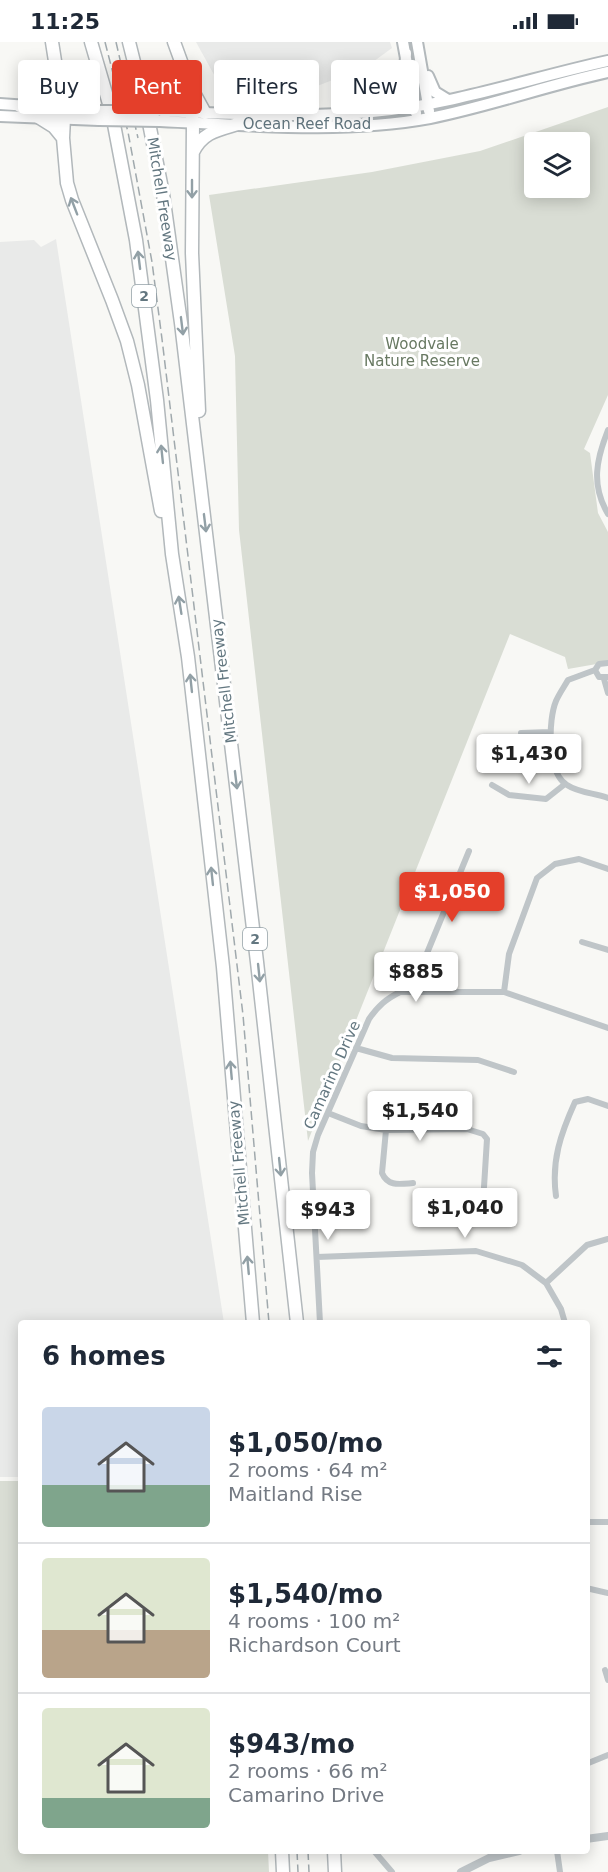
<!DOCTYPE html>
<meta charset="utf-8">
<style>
body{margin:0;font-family:"DejaVu Sans",sans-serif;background:#f2f2f3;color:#1f2937;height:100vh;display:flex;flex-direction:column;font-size:22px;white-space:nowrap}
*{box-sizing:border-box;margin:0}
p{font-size:20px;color:#747a83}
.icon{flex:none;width:33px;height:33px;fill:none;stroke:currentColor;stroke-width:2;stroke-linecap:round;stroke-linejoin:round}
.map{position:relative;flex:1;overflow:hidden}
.side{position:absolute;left:18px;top:1278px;width:572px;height:534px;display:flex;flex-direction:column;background:#fff;border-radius:6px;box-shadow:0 3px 15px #0003}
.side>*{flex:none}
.top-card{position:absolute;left:18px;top:18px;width:573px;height:54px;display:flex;gap:12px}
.controls{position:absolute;left:524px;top:90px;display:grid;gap:12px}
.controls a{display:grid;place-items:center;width:66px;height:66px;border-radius:6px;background:#fff;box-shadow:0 3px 15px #0003;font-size:30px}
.price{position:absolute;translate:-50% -51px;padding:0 14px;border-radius:6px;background:#fff;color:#222;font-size:20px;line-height:39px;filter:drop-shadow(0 2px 3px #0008)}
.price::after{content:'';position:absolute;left:50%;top:36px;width:18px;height:14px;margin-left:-9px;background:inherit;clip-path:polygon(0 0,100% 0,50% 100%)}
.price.on{background:#e43f2a;color:#fff}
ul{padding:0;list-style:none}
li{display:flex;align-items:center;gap:18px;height:150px;padding:0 24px}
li+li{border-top:2px solid #e0e1e3}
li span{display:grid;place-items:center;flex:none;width:168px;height:120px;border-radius:6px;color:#555}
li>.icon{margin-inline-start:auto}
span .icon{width:72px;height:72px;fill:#fffc;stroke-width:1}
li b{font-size:26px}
h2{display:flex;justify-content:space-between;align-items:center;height:72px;padding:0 24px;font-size:26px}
.tag{padding:0 21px;border-radius:6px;background:#fff;box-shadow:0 3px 15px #0003;font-size:21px;line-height:54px}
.tag.on{background:#e43f2a;color:#fff}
.status{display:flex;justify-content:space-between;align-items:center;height:42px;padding:0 30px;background:#fff;direction:ltr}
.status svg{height:16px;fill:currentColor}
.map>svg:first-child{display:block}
.built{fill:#e9eae9}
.green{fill:#d9ddd4;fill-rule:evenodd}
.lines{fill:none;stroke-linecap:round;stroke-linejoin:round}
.primary-casing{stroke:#b3b9bc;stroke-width:14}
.motorway-casing{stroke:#b2b8bb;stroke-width:15}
.minor{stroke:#bfc5c8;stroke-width:6}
.tertiary{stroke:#bfc5c8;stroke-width:8}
.primary{stroke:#fff;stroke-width:10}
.motorway{stroke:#fff;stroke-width:12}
.rail{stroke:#a0a9ad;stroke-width:1.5;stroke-dasharray:9 4.5;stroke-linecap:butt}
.primary-bridge-casing{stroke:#b3b9bc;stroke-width:14;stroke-linecap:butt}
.primary-bridge{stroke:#fff;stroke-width:10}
.oneway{stroke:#92a0a6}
.labels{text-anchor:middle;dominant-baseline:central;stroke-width:6;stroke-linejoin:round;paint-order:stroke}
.shield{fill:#fff;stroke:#92a0a6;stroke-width:1.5}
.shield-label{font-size:14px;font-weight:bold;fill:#637780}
.street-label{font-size:15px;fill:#637780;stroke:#fff}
.park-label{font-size:15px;fill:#687962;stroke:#fff}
</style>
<div class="status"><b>11:25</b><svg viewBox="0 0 49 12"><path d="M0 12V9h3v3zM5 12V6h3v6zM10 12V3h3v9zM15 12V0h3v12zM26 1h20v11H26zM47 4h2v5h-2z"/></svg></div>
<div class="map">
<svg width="608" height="1830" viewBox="0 0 608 1830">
<rect width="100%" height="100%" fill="#f8f8f5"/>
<path class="built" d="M196,0H390L392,6L366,25L307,48L254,53L218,40Z
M56,197L224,1281H21V1435H0V200L34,198L41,205Z"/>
<path class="green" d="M608,65V353L584,407L590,411L598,471L608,490V620L568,627L565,615L510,592L308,1099L239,488L235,314L209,153L372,130L480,109ZM534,100H579V146H534Z
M0,1439H21V1809H268L269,1830H0Z"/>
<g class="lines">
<defs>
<path id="primary" d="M403,0L416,71
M417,0L429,69
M428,34L435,50L448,58
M0,62L97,69
M372,66C400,56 406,39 406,11
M158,69C229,72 301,76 372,70C453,63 530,36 608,19
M0,74L99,78
M160,79C249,83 342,92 430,76C490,64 548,43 608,30"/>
<path id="motorway" d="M52,0L64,76L63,96L67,141L72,158L112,258L127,299L138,343L161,469
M91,0L112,72L136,198L157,358L172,512L188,615L223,925L253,1281
M129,0L148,76L163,152L181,281L257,920L297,1281
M174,0L186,33
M183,26L193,80L192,211L199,369
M193,49L205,71
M20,64C38,57 53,54 55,32
M38,75L54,85L63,96
M193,110C203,90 218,88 238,82
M282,1809L283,1830
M334,1809L335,1830"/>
</defs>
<use href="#primary" class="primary-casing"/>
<use href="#motorway" class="motorway-casing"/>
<path class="minor" d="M608,388C596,418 591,443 608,472
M608,621L599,622L595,628L599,635H608
M595,628L568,638C564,645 559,652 556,659C548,678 547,731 567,743C579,751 595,751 608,756
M604,637L608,651
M521,691L550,690
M492,743L509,753L546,757L565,742
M582,900L608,908
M421,949L425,916L469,809
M504,950L509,912L537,836L555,822L579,817L608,827
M356,1006L392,1016L478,1018L514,1030
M328,1071L361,1084L386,1088L467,1087L483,1092L487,1097L484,1145
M386,1088L382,1131C388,1145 400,1142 413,1141
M556,1154C551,1119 561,1091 575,1060L588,1057L608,1064
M317,1215L476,1209L522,1223L546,1241L561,1267L565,1281
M546,1241L587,1203L608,1197
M320,1281L312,1131L313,1110L318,1093L369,977C378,964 386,957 400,950H504L608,986
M586,1480H608
M586,1546L608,1551
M605,1628L608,1638
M586,1722L608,1713
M374,1809L392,1830
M557,1809L560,1830"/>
<path class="tertiary" d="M586,1797L608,1794
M461,1830L489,1816L519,1809"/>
<use href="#primary" class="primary"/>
<use href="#motorway" class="motorway"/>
<path class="rail" d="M105,0L128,90L152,220L162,297L243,973L269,1281
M116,0L138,96
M297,1809L298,1830
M308,1809L309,1830"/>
<defs>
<path id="primary-bridge" d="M97,69H158
M99,78L160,79"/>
</defs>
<use href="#primary-bridge" class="primary-bridge-casing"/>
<use href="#primary-bridge" class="primary-bridge"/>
</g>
<defs><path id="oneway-shaft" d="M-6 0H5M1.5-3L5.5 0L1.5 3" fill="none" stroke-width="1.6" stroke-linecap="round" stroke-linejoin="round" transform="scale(1.5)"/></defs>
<g class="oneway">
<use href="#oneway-shaft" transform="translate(192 147) rotate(90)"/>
<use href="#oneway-shaft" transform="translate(74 164) rotate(-111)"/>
<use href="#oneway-shaft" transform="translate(139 218) rotate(-97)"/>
<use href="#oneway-shaft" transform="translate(182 284) rotate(83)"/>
<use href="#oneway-shaft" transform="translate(162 412) rotate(-96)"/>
<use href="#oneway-shaft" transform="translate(205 481) rotate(83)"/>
<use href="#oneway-shaft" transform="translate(180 563) rotate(-99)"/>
<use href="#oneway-shaft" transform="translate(191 641) rotate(-96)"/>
<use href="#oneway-shaft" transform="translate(236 738) rotate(83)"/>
<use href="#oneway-shaft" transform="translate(212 834) rotate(-96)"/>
<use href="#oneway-shaft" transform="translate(259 931) rotate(84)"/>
<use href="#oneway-shaft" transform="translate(231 1028) rotate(-95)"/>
<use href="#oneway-shaft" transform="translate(280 1125) rotate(84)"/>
<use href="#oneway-shaft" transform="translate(248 1223) rotate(-95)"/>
</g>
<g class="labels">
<g class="shield">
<rect x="132" y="243" width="24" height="22" rx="4.5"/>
<rect x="243" y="886" width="24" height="22" rx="4.5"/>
</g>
<g class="shield-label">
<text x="144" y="254">2</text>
<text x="255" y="897">2</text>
</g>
<g class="street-label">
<text x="307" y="82">Ocean Reef Road</text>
<text transform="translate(162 157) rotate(81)">Mitchell Freeway</text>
<text transform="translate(224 639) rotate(-97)">Mitchell Freeway</text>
<text transform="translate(332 1033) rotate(-66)">Camarino Drive</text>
<text transform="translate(239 1121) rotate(-95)">Mitchell Freeway</text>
</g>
<g class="park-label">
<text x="422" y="302">Woodvale<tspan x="422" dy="17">Nature Reserve</tspan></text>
</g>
</g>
</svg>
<div class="controls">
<a><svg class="icon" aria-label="layers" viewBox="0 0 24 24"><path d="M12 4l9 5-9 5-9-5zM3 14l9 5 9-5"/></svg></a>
</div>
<b class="price" style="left:529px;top:743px">$1,430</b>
<b class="price on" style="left:452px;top:881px">$1,050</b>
<b class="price" style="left:416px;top:961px">$885</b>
<b class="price" style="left:420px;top:1100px">$1,540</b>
<b class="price" style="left:465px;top:1197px">$1,040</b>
<b class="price" style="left:328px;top:1199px">$943</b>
<div class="top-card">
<a class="tag">Buy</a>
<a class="tag on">Rent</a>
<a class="tag">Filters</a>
<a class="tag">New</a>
</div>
<section class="side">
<h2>6 homes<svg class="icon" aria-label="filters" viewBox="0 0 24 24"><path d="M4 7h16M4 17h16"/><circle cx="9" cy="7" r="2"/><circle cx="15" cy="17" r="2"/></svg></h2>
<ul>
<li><span style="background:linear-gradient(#c9d6e8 65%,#7fa58c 0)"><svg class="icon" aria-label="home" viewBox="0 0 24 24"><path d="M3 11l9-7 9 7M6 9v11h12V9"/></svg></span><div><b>$1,050/mo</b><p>2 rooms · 64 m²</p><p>Maitland Rise</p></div></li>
<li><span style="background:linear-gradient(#dfe7d0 60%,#b9a48a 0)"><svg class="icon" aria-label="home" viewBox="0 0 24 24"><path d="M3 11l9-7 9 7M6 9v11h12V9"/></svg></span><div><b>$1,540/mo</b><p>4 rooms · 100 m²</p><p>Richardson Court</p></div></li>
<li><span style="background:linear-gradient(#dfe7d0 75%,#7fa58c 0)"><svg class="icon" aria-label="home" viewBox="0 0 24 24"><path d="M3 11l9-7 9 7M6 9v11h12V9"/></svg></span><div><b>$943/mo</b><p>2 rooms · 66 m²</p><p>Camarino Drive</p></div></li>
</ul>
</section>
</div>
